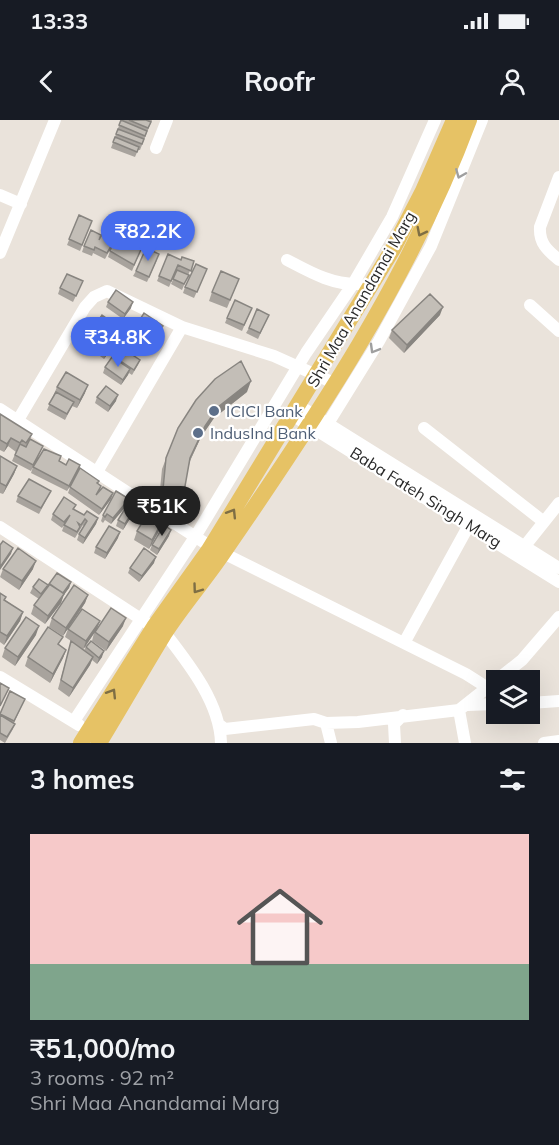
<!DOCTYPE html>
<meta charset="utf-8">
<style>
body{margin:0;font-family:Mulish,sans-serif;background:#242831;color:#f1f3f6;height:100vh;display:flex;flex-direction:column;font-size:22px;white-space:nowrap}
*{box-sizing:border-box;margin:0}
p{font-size:20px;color:#9ea1a6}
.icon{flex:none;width:33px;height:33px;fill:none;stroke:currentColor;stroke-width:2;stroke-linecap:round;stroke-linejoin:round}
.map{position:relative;height:623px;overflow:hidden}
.panel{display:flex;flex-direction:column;background:#171b24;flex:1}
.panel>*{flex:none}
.buttons{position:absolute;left:486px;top:550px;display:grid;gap:12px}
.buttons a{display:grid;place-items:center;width:54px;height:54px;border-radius:0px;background:#171b24;box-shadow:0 6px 24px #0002;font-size:30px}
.price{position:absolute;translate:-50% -51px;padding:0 14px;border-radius:21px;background:#466cec;color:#fff;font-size:20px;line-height:39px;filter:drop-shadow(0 2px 3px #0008)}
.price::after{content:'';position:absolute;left:50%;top:36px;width:18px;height:14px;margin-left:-9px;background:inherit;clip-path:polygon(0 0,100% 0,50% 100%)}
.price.selected{background:#222;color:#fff}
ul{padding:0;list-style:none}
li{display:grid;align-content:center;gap:12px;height:318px;padding:0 30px}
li+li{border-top:2px solid #363941}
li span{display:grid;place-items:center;height:186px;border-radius:0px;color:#555}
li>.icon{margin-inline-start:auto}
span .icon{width:108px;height:108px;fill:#fffc;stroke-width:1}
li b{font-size:26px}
h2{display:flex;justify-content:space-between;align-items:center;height:72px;padding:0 30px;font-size:26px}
.status{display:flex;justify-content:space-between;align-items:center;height:42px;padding:0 30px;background:#171b24;direction:ltr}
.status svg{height:16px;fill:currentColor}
header{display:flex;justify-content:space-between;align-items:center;height:78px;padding:0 30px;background:#171b24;font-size:27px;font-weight:700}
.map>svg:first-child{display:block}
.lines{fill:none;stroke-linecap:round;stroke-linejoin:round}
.minor{stroke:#fff;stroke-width:12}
.major{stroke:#e6c265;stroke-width:16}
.wall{fill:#a8a39d}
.shaded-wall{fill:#888580}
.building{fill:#c3beb7;stroke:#888580;stroke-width:1.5}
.oneway{stroke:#9f9f9f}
.oneway2{stroke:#7e6e44}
.service-dot{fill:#5c6f8a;stroke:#fff;stroke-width:2}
.labels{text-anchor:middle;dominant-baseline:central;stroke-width:4.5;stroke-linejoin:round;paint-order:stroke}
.street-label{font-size:16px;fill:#292929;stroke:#fff}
.service-label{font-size:16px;fill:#4e5e75;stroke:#fff;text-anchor:start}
</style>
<div class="status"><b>13:33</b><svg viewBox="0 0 49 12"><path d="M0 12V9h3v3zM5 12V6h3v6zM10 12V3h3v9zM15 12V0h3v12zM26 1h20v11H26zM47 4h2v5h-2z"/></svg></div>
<header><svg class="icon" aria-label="back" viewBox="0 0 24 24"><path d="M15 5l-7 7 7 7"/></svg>Roofr<svg class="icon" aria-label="person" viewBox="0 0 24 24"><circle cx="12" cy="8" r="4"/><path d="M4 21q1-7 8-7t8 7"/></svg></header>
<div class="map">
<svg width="559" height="623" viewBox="0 0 559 623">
<rect width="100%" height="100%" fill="#eae3db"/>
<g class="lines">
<path class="minor" d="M156,28L167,0
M559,57L540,107C539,123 547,130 559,140
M0,75L21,84
M0,133L55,0
M287,140C310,152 332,165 359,164
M530,185L559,211
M298,285L559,448
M0,289L211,427L466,554L488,568
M292,295L559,462
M18,300L85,187L94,177L107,171L182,207L274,236L334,263
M424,308L544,402
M322,313L379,221L431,126L482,0
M97,352L182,207
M0,407L147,503
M520,432L559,383
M165,513C189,544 220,583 221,623
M404,523L469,405
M0,557L79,605
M530,583L559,581
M467,585L496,584
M459,590L465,623
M74,601L195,417L306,233L353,164L392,97L435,0
M326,603L331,623
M221,606L225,609L314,599L326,603L358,602L459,590L522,540L559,497
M395,623L394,604L403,595
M544,623L559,621"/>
<path class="major" d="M81,623L154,507L209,430L393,129L423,71L454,0
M99,623C121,587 142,550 164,514C182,486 204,461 223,433C317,297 411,156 469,0"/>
</g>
<path class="wall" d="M121,0H152L140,30H138L135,37L111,28Z
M79,95L92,101L80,131L67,125Z
M99,120L126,126L144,123L132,151L108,137L111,128L105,139L93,133L92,136L82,132L84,126Z
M168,134L181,140L194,141L182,170L171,164L177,151H176L169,167L157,161Z
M157,140L147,162L133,156L136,151Z
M207,149L194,178L183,173L185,167Z
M239,159L227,188L209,181L212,172Z
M83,161L73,182L58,174L60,168Z
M108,182L131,188L123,199L106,187Z
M252,188L242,211L225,203L227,198Z
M269,195L258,219L246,213L249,208Z
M440,195L404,233L389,218L392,210Z
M98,201L114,210L107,221L113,224L111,229L104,239L92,230L94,224L99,216L97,215L100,209L96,206Z
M139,201L160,211L146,231L124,216L126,211L138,202Z
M119,226L140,240L138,245L132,255L129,253L121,265L103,253L105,247Z
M57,267L85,273L77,288L72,286L65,300L47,290Z
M247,272L214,298L201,317L190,341L180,383L159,380L162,349L178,308Z
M97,277L116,281L108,292L95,283Z
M0,295L32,314L30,319L43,326L31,351L12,341L16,332L8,326L4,332L0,330Z
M0,336L17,346L14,354L3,374L0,373Z
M61,336L60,341L66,345H80L78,351L67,371L31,353L33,347Z
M99,361L98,364L99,371L113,373L111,379L99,395L68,373L70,367Z
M51,371L39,394L16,382L18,376Z
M129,379L127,385L111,404L105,400L103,403L101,401L103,395Z
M76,385L74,389L84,395L98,398L96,404L83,424L77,420L79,414L84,406L83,405L75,418L62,411L64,405L62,408L51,400L53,394Z
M136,386L134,392L123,410L116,406L118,400Z
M167,393L164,402L149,429L134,420L137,411Z
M169,416L157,435L150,430L152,425Z
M118,418L105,439L94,433L96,427Z
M154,443L139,462L128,453L130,448Z
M3,449H33L19,470L0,457Z
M71,462L69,468L64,474L61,483L45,504L31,494L34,485L39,479L30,473L33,467L46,468Z
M0,473L6,477L5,480L23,492L20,501L4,525L0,522Z
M88,475L85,483L63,516L49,507L52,498Z
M123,506L106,531L92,521L94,513L83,529L84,530L86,527L102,537L97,544L92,540L90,545L69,577L58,569L71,521L65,517L68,509H97Z
M36,515L15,546L2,537L5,528Z
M60,526L66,530L63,538L50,563L25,546L28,537Z
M25,579L14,603L13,609L5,623L0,620V594Z"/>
<path class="shaded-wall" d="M133,182L131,188L123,199L125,194Z
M443,187L440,195L404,233L407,225Z
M116,205L114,210L106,222L109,216Z
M156,214L154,220L146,231L148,226Z
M113,224L111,229L104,239L106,233Z
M130,249L128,255L121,265L123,260Z
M251,261L247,272L214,298L201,317L186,349L205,306L218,287Z
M88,265L85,273L77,288L80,280Z
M118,275L116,281L108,292L110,286Z
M11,318L8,326L4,332L7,324Z
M80,345L78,351L67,371L69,366Z
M17,346L14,354L3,374L6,366Z
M163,369L184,372L180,383L159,380Z
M113,373L111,379L99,395L102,389Z
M129,379L127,385L111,404L113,398Z
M136,386L134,392L123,410L125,404Z
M167,393L164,402L149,429L152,420Z
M98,398L96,404L83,424L85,418Z
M171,410L169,416L157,435L159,429Z
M120,412L118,418L105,439L107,433Z
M13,428L11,434L0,450V447Z
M156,437L154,443L139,462L142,456Z
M36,441L33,449L19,470L22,461Z
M71,462L69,468L64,475V474L61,483L45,504L48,496Z
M88,475L85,483L63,516L66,508Z
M23,492L20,501L4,525L7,516Z
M126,498L123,506L106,531L109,522Z
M100,501L97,509L83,530L86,521Z
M39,506L36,515L15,546L18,537Z
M66,530L63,538L50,563L53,554Z
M104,531L102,537L97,544L99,538Z
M93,537L90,545L69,577L73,568Z"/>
<path class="building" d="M121,0L147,11L145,16L119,5Z
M129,0H146L151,2L148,8Z
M118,9L144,19L142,24L116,14Z
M115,17L139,27L137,32L113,22Z
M79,95L92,101L82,125L69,119Z
M105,109L117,114L118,112L129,117L126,126L130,117L144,123L134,145L110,131L113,123L107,133L95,127L94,130L84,126L91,110L101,115L99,120Z
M146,128L159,134L149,157L136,151Z
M168,134L181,140L182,137L194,141L191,151L178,145L171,161L159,156Z
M196,144L207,149L197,172L185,167Z
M177,150L189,155L184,164L173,159Z
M221,151L239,159L230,180L212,172Z
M67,154L83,161L76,176L60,168Z
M116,170L133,182L125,194L108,182Z
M430,174L443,187L407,225L392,210Z
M235,180L252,188L244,205L227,198Z
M257,189L269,195L260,213L249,208Z
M144,193L163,206L157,213L139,201Z
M102,195L116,205L109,216L99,209L103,204L98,201Z
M134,200L156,214L148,226L126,211Z
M99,216L113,224L106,233L94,224Z
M119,226L140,240L134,250L113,236Z
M112,237L130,249L123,260L105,247Z
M241,241L251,261L218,287L205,306L190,338L184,372L163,369L166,338L178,308L196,280L215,259Z
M66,252L88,265L80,280L57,267Z
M106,266L118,275L110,286L97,277Z
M56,272L74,282L67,294L49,284Z
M0,294L32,314L26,323L22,320L20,323L11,318L7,324L0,320Z
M30,319L43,326L33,345L15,335L20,324L26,327Z
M44,329L61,336L59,341L66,345L69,339L80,345L69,366L33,347Z
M0,336L17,346L6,366L0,363Z
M80,348L99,361L97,363L101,366L96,375L103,367L113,373L102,389L70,367Z
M29,359L51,371L41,388L18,376Z
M116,371L129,379L113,398L107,394L105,397L103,395Z
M64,377L76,385L73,389L84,395L87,391L98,398L85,418L79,414L87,401L85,399L81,405L78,403L80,407L77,412L64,405L70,395L64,402L53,394Z
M129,382L136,386L125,404L118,400Z
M153,385L167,393L152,420L137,411Z
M164,405L171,410L159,429L152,425Z
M109,406L120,412L107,433L96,427Z
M3,421L13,428L0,447V425Z
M18,428L36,441L22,461L3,449Z
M144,428L156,437L142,456L130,448Z
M57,453L71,462L63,473L49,464Z
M39,459L48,465L41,474L33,467Z
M50,464L64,474L48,496L34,485Z
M74,465L88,475L66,508L52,498Z
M0,473L6,477L4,480L23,492L7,516L0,512Z
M111,488L126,498L109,522L95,512Z
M82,489L100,501L86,521L68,509Z
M26,497L39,506L18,537L5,528Z
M48,507L63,517L58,524L66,530L53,554L28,537Z
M71,521L93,537L73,568L61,560Z
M91,521L104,531L99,538L86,527Z
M0,563L9,568L0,586Z
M10,571L25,579L14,601L0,594Z
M0,595L15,604L7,617L0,613Z"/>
<defs><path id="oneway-chevron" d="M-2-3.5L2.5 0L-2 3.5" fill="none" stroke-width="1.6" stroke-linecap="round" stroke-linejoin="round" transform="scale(1.5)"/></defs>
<g class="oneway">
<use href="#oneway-chevron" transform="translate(460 54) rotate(112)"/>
<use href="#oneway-chevron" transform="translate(374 229) rotate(120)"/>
</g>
<g class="oneway2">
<use href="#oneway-chevron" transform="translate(421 112) rotate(117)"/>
<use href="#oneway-chevron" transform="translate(232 393) rotate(-58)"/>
<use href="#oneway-chevron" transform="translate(197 469) rotate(126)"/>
<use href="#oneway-chevron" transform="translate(112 573) rotate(-58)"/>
</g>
<g class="service-dot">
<circle cx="214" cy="291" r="6"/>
<circle cx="198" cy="313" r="6"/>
</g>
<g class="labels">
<g class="street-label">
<text transform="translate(361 179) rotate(-60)">Shri Maa Anandamai Marg</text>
<text transform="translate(426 377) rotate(32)">Baba Fateh Singh Marg</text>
</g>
<g class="service-label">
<text x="226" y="291">ICICI Bank</text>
<text x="210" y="313">IndusInd Bank</text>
</g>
</g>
</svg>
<div class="buttons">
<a><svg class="icon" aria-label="layers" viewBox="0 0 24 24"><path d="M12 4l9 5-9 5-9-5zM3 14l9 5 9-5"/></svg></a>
</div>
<b class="price" style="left:148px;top:142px">₹82.2K</b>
<b class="price" style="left:118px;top:248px">₹34.8K</b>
<b class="price selected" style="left:162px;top:417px">₹51K</b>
</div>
<section class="panel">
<h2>3 homes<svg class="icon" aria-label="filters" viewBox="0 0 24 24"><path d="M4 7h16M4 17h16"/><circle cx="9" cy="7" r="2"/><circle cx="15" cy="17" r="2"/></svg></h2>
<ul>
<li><span style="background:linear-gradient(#f6c9c9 70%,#7fa58c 0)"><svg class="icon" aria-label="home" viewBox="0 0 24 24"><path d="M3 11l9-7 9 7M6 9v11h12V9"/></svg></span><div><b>₹51,000/mo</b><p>3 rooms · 92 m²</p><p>Shri Maa Anandamai Marg</p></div></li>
</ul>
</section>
